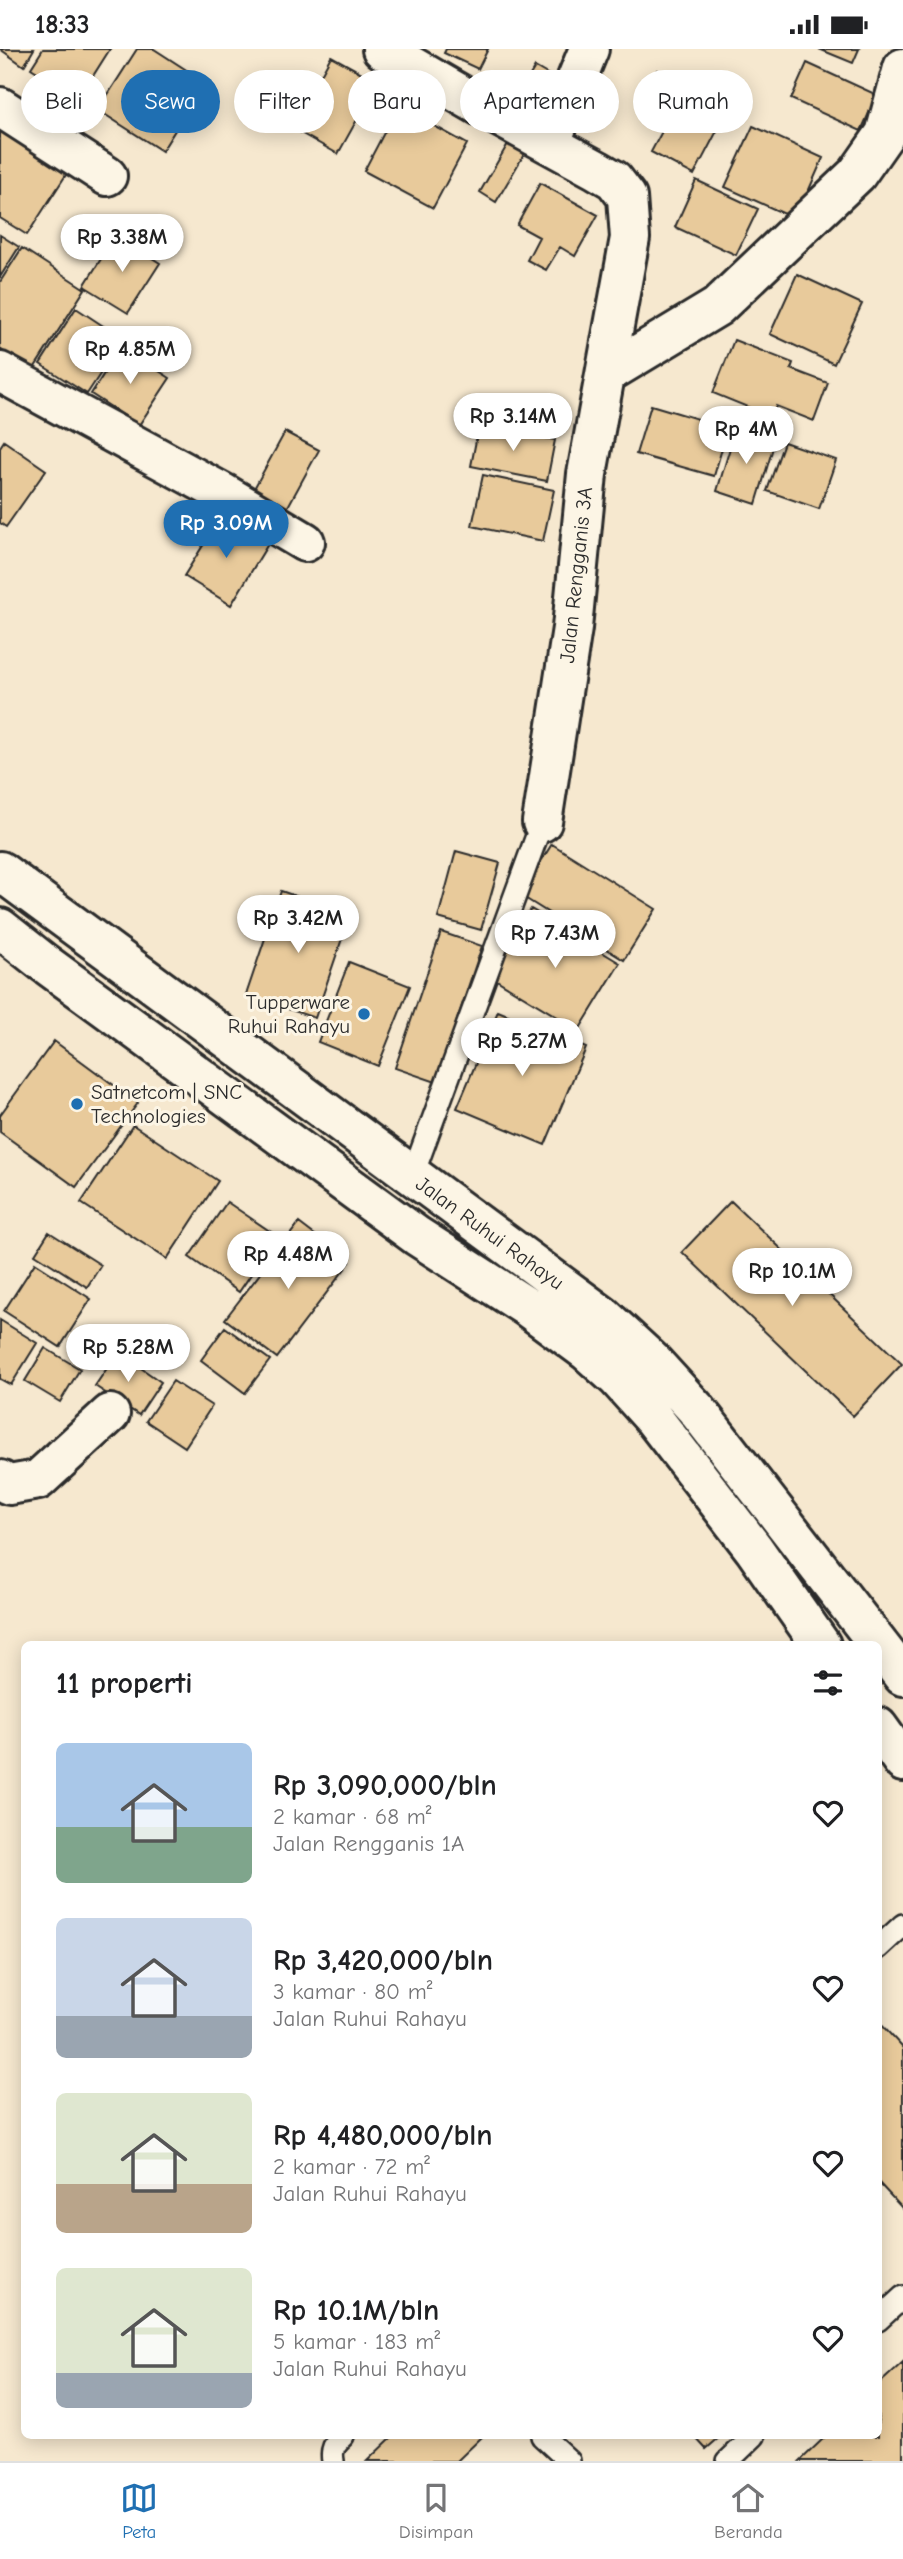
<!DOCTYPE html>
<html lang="id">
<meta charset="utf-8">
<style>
body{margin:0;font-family:"Comic Neue",sans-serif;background:#f6f6f6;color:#202124;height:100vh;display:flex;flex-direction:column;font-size:26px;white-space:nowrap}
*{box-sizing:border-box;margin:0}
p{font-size:23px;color:#757577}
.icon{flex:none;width:38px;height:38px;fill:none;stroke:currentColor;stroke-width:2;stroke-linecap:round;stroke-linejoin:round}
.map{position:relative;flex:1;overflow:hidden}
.drawer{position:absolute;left:21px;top:1592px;width:861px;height:798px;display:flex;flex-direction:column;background:#fff;border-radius:10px;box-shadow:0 4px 18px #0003}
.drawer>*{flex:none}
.guide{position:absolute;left:21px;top:21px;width:861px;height:63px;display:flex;gap:14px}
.price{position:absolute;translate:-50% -60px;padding:0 16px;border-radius:24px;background:#fff;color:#222;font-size:23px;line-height:46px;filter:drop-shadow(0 2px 4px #0008)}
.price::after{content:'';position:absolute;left:50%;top:42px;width:21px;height:16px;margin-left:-10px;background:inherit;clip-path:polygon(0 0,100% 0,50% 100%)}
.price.selected{background:#1f6fb2;color:#fff}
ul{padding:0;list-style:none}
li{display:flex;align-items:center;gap:21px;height:175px;padding:0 35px}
li span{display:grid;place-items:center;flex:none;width:196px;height:140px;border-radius:10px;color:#555}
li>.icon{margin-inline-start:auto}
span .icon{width:84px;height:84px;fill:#fffc;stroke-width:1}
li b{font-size:30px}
h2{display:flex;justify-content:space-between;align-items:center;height:84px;padding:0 35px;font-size:30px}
.pill{padding:0 24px;border-radius:32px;background:#fff;box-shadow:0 4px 18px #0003;font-size:24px;line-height:63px}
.pill.selected{background:#1f6fb2;color:#fff}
.status{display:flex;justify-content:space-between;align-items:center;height:49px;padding:0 35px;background:#fff;direction:ltr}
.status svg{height:19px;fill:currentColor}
.tabs{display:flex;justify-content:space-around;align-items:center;height:98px;border-top:2px solid #e0e0e0;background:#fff;font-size:19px;color:#757577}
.tabs a{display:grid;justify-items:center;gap:4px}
.tabs .selected{color:#1f6fb2}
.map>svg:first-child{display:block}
.building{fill:#e8ca9b;stroke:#2b2b2b;stroke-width:2}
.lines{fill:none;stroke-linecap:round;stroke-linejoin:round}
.lane-casing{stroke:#2b2b2b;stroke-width:26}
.street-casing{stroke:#2b2b2b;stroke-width:44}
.secondary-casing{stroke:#2b2b2b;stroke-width:44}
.lane{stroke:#fcf5e5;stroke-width:21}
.street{stroke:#fcf5e5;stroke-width:38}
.secondary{stroke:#fcf5e5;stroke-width:38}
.poi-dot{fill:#1f6fb2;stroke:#fcf5e5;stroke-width:2.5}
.labels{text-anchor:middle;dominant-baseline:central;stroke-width:6;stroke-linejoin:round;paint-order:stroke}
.street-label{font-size:21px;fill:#2b2b2b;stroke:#fcf5e5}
.poi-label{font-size:21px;fill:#2b2b2b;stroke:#fcf5e5;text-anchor:end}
</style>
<div class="status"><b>18:33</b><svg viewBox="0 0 49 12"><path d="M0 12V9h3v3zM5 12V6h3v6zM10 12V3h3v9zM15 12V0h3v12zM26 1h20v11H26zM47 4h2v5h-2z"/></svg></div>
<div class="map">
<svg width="903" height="2412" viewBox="0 0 903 2412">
<rect width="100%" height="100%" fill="#f6e8cf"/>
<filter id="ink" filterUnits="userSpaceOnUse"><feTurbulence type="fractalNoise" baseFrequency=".0143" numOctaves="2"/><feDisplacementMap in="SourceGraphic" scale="14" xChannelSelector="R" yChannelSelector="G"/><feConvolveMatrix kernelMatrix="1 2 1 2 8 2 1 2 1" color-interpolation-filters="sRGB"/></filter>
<g filter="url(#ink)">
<path class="building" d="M0,0H34L24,17Z
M43,0H110L79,49L31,19Z
M137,0H154L205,33L162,102L98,61Z
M446,0H488L478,20L444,4Z
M819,0H859L853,14Z
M331,7L378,33L338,105L292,79Z
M807,14L877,46L861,82L791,50Z
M535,18L559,32L537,68L513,54Z
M657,21L729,59L694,126L651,103L667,73L638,57Z
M398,57L467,95L433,159L364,122Z
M0,69L73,115L27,186L0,169Z
M753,77L823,109L796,170L725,138Z
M509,93L526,102L496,153L480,143Z
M696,131L758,160L736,206L675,178Z
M540,134L598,166L575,207L560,198L546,221L527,211L539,188L517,176Z
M0,186L19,198L0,228Z
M116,186L160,214L128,264L84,237Z
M22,199L85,240L33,321L0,300V233Z
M797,225L862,255L834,315L770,285Z
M76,259L123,290L87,345L40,315Z
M734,291L793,314L791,320L828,334L814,372L776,357L772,368L713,344Z
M121,298L170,329L139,376L91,345Z
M651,356L728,379L714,427L636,405Z
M479,376L555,391L547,432L471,417Z
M736,379L775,392L756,455L717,442Z
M285,383L319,401L285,463L251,445Z
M4,392L46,421L6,478L0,474V398Z
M784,393L836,411L819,460L767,442Z
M483,426L554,441L543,492L472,477Z
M222,466L268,495L231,556L184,527Z
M552,795L656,860L624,911L520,846Z
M456,802L500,814L481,881L438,869Z
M281,842L350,866L315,969L246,946Z
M531,860L620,914L579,981L490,927Z
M441,883L482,897L436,1033L395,1019Z
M349,913L410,937L378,1017L318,993Z
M498,962L586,999L545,1096L457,1059Z
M54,992L138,1054L76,1138L0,1083V1066Z
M133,1076L218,1132L167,1210L81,1154Z
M731,1152L902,1315L853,1367L682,1203Z
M227,1153L277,1187L239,1243L189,1208Z
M299,1174L350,1213L277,1309L225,1270Z
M49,1183L101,1216L87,1238L35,1205Z
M35,1214L91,1250L60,1298L4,1262Z
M0,1271L37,1294L11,1336L0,1330Z
M225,1278L270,1311L245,1344L201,1311Z
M45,1299L80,1320L60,1353L25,1332Z
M118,1303L161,1333L139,1366L95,1337Z
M173,1332L212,1357L185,1398L146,1372Z
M878,1972L903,1999V2160L878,2133Z
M903,2313V2412H800L826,2387H878V2336Z
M393,2387H483L457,2412H367Z
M694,2387H721L706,2400Z"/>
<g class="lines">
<defs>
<path id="lane" d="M412,1128L542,773
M878,1899L903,1876
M878,2271L903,2248
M542,2387L569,2412
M333,2412C331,2400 334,2395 343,2387
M728,2412L754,2387"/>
<path id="street" d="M382,0L489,62L597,121L614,131L627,148L630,189L587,425L572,579L542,773
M0,58L107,127
M550,95L589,0
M0,323L223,444L305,493
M606,325L717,258L857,125L885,85L903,19
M0,1431L9,1436L38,1431L110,1365"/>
<path id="secondary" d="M0,822L603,1267L653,1313L696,1360L903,1627
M0,879L43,913L417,1187L527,1258L588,1303L617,1329L653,1369L754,1500L821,1596
M878,1678L903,1713"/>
</defs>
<use href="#lane" class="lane-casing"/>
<use href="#street" class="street-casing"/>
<use href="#secondary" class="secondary-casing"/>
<use href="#lane" class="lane"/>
<use href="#street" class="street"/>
<use href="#secondary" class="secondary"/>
</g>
</g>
<g class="poi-dot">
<circle cx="364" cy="965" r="7"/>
<circle cx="77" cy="1055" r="7"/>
</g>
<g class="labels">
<g class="street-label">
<text transform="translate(576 526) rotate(-84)">Jalan Rengganis 3A</text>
<text transform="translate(490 1184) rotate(36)">Jalan Ruhui Rahayu</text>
</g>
<g class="poi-label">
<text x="350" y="953">Tupperware<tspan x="350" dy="24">Ruhui Rahayu</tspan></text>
<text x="91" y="1043" text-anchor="start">Satnetcom | SNC<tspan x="91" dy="24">Technologies</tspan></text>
</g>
</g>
</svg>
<b class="price" style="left:122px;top:225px">Rp 3.38M</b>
<b class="price" style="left:130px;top:337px">Rp 4.85M</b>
<b class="price" style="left:513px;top:404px">Rp 3.14M</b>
<b class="price" style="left:746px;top:417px">Rp 4M</b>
<b class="price selected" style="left:226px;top:511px">Rp 3.09M</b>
<b class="price" style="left:298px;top:906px">Rp 3.42M</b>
<b class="price" style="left:555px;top:921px">Rp 7.43M</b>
<b class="price" style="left:522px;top:1029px">Rp 5.27M</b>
<b class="price" style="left:288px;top:1242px">Rp 4.48M</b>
<b class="price" style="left:792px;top:1259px">Rp 10.1M</b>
<b class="price" style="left:128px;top:1335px">Rp 5.28M</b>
<div class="guide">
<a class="pill">Beli</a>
<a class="pill selected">Sewa</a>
<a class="pill">Filter</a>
<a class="pill">Baru</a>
<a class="pill">Apartemen</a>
<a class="pill">Rumah</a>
</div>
<section class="drawer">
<h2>11 properti<svg class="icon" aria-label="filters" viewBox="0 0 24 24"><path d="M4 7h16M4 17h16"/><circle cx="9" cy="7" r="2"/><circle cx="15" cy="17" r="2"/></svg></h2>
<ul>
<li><span style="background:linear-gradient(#a9c7e8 60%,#7fa58c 0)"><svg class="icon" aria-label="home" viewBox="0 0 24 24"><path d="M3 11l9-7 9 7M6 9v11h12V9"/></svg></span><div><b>Rp 3,090,000/bln</b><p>2 kamar · 68 m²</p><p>Jalan Rengganis 1A</p></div><svg class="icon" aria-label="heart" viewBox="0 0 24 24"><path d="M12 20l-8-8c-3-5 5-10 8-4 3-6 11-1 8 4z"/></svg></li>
<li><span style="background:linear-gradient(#c9d6e8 70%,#9aa5b1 0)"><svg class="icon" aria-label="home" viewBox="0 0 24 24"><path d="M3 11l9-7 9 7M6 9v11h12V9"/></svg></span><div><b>Rp 3,420,000/bln</b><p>3 kamar · 80 m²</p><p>Jalan Ruhui Rahayu</p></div><svg class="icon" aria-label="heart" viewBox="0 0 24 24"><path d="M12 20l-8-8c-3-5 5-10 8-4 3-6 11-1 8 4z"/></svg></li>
<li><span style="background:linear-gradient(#dfe7d0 65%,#b9a48a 0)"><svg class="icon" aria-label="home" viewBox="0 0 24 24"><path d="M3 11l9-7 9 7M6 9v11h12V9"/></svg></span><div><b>Rp 4,480,000/bln</b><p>2 kamar · 72 m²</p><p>Jalan Ruhui Rahayu</p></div><svg class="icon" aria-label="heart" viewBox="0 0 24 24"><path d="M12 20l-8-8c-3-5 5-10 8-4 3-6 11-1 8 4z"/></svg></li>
<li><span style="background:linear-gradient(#dfe7d0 75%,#9aa5b1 0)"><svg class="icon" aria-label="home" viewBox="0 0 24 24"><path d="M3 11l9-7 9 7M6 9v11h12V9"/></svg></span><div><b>Rp 10.1M/bln</b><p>5 kamar · 183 m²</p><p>Jalan Ruhui Rahayu</p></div><svg class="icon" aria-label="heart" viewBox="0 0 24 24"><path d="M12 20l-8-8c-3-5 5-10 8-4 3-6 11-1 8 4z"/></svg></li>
</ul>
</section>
</div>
<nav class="tabs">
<a class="selected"><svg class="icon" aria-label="map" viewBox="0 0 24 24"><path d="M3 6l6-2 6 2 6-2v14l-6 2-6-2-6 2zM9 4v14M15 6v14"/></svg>Peta</a>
<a><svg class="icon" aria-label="saved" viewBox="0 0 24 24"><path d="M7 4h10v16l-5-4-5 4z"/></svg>Disimpan</a>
<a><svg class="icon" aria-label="home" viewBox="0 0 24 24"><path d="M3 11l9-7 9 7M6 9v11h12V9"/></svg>Beranda</a>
</nav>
